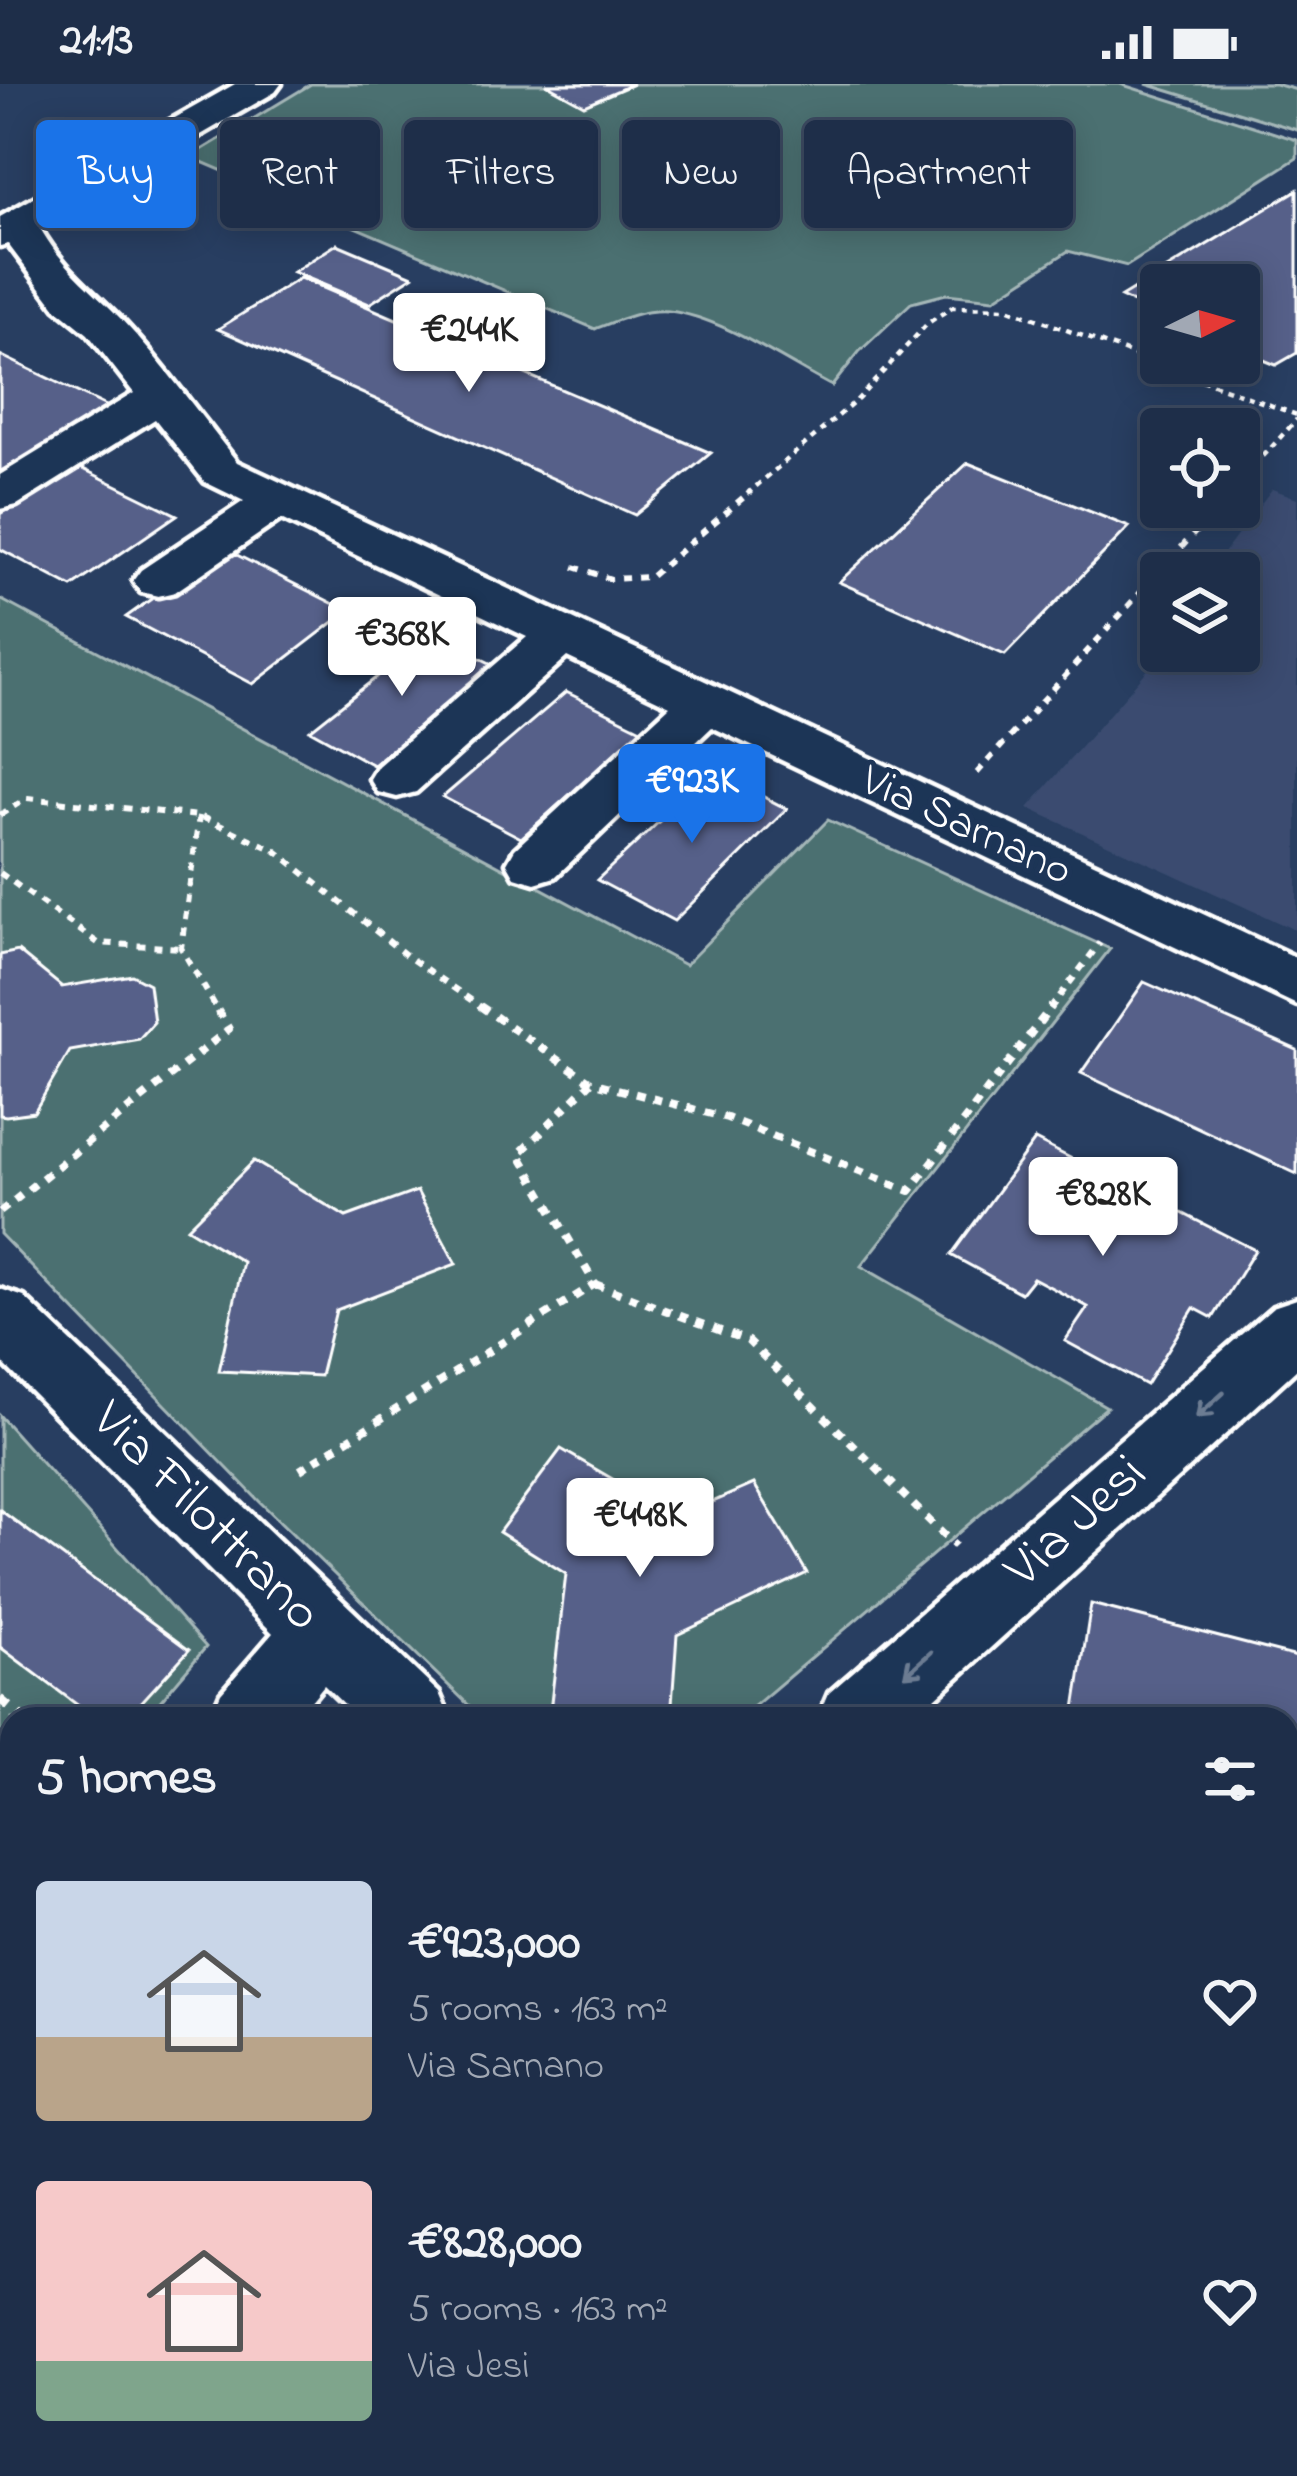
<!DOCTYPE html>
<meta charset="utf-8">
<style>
body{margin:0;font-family:"Indie Flower",sans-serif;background:#263650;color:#f1f3f6;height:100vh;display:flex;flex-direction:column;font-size:45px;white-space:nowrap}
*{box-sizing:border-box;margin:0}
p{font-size:39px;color:#a1a8b4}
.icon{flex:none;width:66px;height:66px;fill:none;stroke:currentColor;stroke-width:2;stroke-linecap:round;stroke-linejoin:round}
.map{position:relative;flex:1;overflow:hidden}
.details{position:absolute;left:0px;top:1623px;width:1299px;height:771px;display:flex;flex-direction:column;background:#1e2e49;border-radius:36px 36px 0 0;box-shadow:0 6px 30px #0003,0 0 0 3px #3c4a61}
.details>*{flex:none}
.top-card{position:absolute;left:36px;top:36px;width:1227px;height:108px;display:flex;gap:24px}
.needle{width:78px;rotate:85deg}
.buttons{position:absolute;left:1140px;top:180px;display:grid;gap:24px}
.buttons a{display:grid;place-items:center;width:120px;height:120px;border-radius:12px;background:#1e2e49;box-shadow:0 6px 30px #0003,0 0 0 3px #3c4a61;font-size:60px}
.price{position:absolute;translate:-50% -102px;padding:0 27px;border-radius:12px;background:#fff;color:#222;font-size:39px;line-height:78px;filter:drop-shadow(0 3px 6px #0008)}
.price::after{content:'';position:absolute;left:50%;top:72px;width:36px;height:27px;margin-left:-18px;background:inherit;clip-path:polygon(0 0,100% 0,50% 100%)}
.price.current{background:#1a73e8;color:#fff}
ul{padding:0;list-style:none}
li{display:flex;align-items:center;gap:36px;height:300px;padding:0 36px}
li span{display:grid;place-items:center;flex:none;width:336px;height:240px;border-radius:12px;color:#555}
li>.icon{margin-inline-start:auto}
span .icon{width:144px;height:144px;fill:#fffc;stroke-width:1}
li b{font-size:51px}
h2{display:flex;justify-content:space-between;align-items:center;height:144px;padding:0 36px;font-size:51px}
.pill{padding:0 42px;border-radius:12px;background:#1e2e49;box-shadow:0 6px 30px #0003,0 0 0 3px #3c4a61;font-size:42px;line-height:108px}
.pill.current{background:#1a73e8;color:#fff}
.status{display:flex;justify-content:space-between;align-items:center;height:84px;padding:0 60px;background:#1e2e49;direction:ltr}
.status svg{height:33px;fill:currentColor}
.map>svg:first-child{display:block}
.built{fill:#3a4c70}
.green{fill:#4b6f71;stroke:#a5b7b8;stroke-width:3}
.building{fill:#566189;stroke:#fff;stroke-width:3}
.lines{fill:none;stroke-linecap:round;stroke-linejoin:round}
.minor-casing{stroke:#fff;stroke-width:9}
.path-far3{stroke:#fff;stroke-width:4.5;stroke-dasharray:6 6;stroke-linecap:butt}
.path-far2{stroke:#fff;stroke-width:6;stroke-dasharray:8 8;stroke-linecap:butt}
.path-far1{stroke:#fff;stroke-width:8;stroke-dasharray:9 9;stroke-linecap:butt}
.path{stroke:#fff;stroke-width:9;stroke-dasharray:12 12;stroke-linecap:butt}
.minor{fill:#1d3557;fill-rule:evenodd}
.oneway{stroke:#6c7c92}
.labels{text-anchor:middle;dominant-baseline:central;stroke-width:10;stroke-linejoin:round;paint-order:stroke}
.far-street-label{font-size:45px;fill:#fff;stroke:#1d3557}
.street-label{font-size:54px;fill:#fff;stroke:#1d3557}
</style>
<div class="status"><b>21:13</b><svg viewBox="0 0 49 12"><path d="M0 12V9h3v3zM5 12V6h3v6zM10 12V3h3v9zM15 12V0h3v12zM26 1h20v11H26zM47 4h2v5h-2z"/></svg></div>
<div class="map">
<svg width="1297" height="2392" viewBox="0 0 1297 2392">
<rect width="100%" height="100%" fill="#283e61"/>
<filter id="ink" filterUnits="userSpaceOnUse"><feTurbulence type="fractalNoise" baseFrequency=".00833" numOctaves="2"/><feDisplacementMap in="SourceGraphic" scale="24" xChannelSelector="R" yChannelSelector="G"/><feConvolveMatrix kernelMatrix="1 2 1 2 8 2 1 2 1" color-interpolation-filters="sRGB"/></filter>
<g filter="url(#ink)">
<path class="built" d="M1272,405L1297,414V847L1028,724L1164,567H1239V489H1209Z"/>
<path class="green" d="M311,0H1120L1297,56V74L1127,182L1068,167L994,215L946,210L911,219L859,268L832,302C785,278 720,232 668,227C643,225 618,236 595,245L190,73Z
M1146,0H1275L1297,6V46Z
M0,515L685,881L828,736L1110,865L861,1182L1107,1323L739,1635H483L259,1417L0,1150Z
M0,1332L206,1563L145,1635H12V1659L0,1651Z"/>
<path class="building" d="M546,0H633L584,21Z
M1297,106V269L1276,281L1239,266V201H1161V232L1121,213Z
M337,160L413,192L369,220L293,188Z
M300,194L711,369L635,431L218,245Z
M0,271L108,323L0,391Z
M968,379L1129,443L1005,571L839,498Z
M75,381L177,431L72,503L0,465V430Z
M223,464L348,527L253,600L126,533Z
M431,550L494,581L373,681L310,646Z
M566,608L643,646L521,754L443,713Z
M713,687L787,725L674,837L597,796Z
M18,867L62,903L132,891L149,900L154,938L139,955L70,967L34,1028L6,1032L0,1031V871Z
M1144,898L1297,966V1090L1081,989Z
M1035,1056L1123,1101L1111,1121L1154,1144L1168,1122L1255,1166L1213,1234L1194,1224L1146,1301L1065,1257L1088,1223L1033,1194L1021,1209L951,1171Z
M254,1077L346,1133L417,1107L456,1180L336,1226L320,1292L219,1287L243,1178L187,1144Z
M561,1365L678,1433L754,1400L807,1489L677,1551L671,1634L550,1627L566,1490L499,1448Z
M0,1426L189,1566L126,1635H96L0,1563Z
M1091,1520L1297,1573V1684L1287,1681V1635H1112L1075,1625Z
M0,2330L12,2341V2376L0,2392Z
M543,2382H822L835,2392H555Z"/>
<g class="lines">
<defs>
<path id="minor" d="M235,0H281L275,8L40,144C63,184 89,202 120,234C162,278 199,330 237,378L1297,874V921L712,643L555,793L535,799L515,793L507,779L515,765L670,622L567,573L416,708L397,713L378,708L370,695L378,682L527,553L281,435L175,508L158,512L141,508L133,497L141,486L244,417L205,398L155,335L17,421L0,425V391L134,309L88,250L56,224L8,160L0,162V133Z
M0,1205L24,1213L439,1609L450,1635H359L324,1601L296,1635H210L221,1609L273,1549L0,1276Z
M1297,1215V1285L912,1635H818L829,1609L1273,1223Z
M12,1871V1964L0,1969V1876Z
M1287,2138H1297V2228H1287Z
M1085,2382H1183L1187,2392H1089Z"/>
</defs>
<use href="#minor" class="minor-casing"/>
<path class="path-far3" d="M1239,399L1297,335
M747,410L858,315L928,239L952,223L1007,224L1297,331"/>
<path class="path-far2" d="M574,483L611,495L650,493L751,407
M977,689L1218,423
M0,731L27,714L199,732L275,766L407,872L484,925
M199,732L181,864L217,925
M0,789L98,859L181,864
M1050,925L1100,859"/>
<path class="path-far1" d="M480,922L591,998L727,1034L910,1107L1052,922
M0,1128L229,945L215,922
M595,1200L748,1257L955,1462
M300,1386L595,1200L519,1070L591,998"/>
<path class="path" d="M0,1615L24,1635"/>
<use href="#minor" class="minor"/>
</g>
<defs><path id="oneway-shaft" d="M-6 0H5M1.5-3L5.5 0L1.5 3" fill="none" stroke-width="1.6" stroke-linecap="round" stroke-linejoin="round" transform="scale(3)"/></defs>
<g class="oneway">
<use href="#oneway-shaft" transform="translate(1210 1321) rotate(138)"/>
<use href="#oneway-shaft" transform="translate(918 1580) rotate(138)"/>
</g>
</g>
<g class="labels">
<g class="far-street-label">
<text transform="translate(966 743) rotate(25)">Via Sarnano</text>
</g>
<g class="street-label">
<text transform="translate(205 1434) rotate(45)">Via Filottrano</text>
<text transform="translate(1077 1439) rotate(-42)">Via Jesi</text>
</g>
</g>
</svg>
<div class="buttons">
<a><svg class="needle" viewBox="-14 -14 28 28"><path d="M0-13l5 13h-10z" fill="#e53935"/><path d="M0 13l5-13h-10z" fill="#a1a8b4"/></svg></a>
<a><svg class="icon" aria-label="locate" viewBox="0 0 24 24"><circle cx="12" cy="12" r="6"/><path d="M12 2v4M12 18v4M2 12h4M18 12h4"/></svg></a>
<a><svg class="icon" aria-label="layers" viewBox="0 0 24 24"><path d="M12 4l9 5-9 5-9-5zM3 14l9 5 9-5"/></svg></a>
</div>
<b class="price" style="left:469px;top:311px">€244K</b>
<b class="price" style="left:402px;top:615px">€368K</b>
<b class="price current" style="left:692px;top:762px">€923K</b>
<b class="price" style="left:1103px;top:1175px">€828K</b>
<b class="price" style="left:640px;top:1496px">€448K</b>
<div class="top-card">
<a class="pill current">Buy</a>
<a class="pill">Rent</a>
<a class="pill">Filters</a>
<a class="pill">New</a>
<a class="pill">Apartment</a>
</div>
<section class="details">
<h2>5 homes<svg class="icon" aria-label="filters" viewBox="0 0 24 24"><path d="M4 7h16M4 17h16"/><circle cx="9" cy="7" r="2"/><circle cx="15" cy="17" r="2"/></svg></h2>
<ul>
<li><span style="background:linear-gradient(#c9d6e8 65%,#b9a48a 0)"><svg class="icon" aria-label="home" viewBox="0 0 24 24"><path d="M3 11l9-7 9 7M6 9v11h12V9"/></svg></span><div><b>€923,000</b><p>5 rooms · 163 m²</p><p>Via Sarnano</p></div><svg class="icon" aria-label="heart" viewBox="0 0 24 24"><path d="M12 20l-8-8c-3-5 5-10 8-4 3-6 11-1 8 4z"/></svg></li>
<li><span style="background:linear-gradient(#f6c9c9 75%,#7fa58c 0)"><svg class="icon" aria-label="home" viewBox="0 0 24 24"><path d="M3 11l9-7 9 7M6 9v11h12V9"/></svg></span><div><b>€828,000</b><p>5 rooms · 163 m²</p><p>Via Jesi</p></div><svg class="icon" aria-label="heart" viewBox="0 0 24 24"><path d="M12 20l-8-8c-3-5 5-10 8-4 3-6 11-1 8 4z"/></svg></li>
</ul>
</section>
</div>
